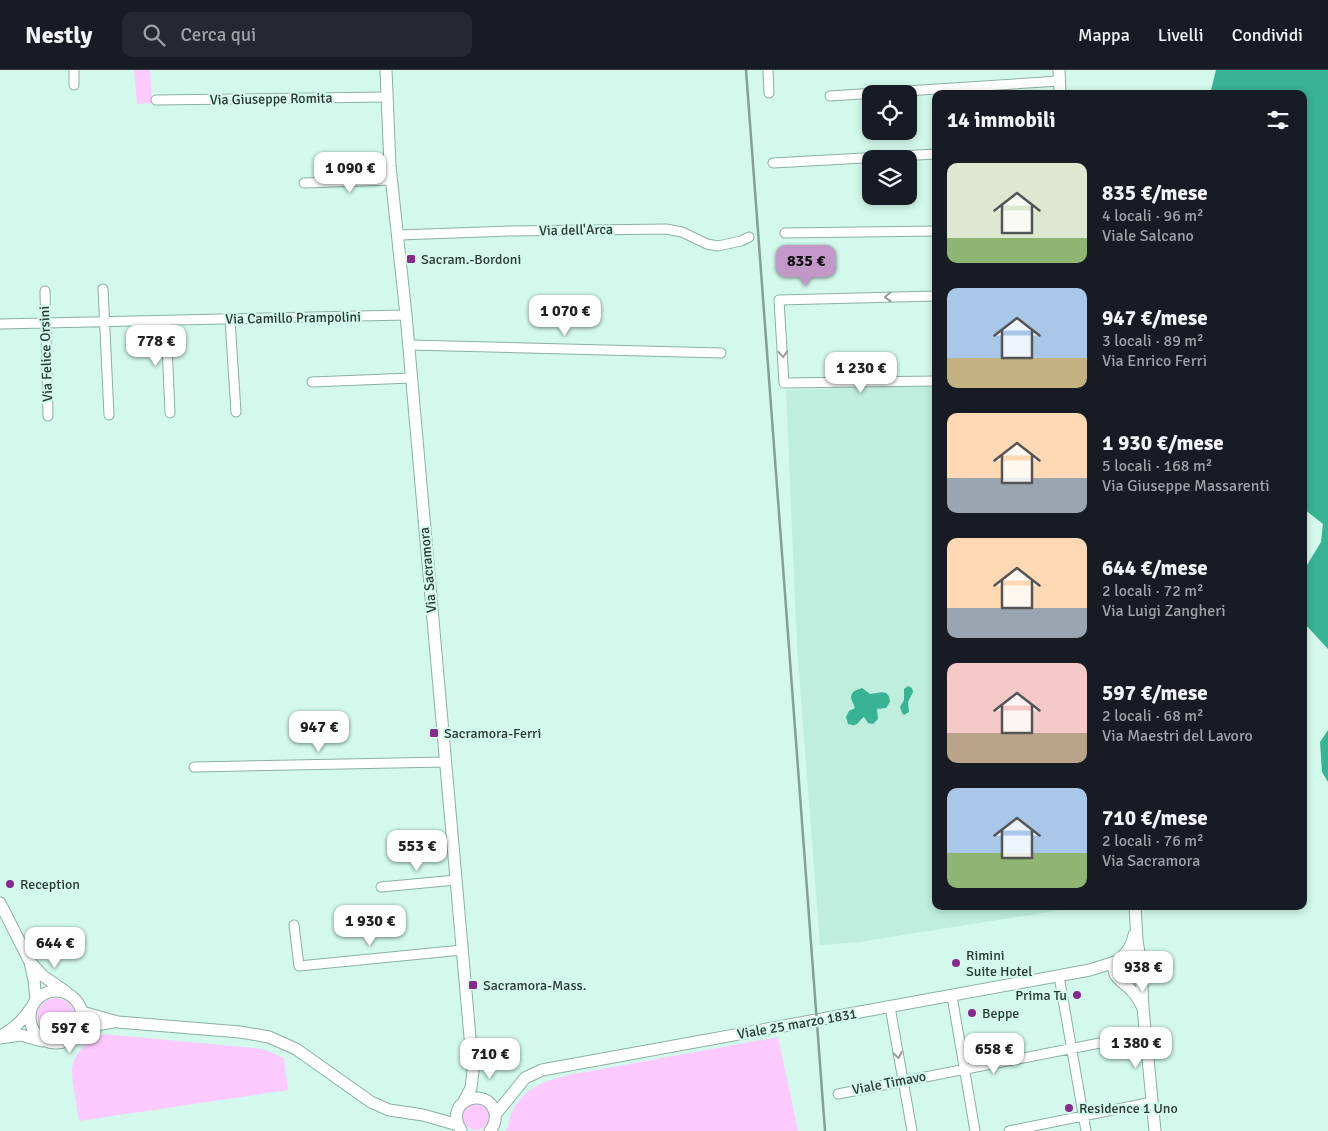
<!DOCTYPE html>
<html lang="it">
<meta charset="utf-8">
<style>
body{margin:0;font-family:Signika,sans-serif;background:#242831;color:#f1f3f6;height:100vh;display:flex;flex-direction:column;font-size:19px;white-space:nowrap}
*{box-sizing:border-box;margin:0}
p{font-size:16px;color:#9ea1a6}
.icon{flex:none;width:28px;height:28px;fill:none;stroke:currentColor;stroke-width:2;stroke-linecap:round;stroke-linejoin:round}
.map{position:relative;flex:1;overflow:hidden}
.panel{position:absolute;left:932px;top:20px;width:375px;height:820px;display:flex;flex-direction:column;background:#171b24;border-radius:10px;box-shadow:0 2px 8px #0003}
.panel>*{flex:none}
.fabs{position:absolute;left:862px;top:15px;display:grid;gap:10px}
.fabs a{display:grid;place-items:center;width:55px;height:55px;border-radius:10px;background:#171b24;box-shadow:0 2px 8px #0003;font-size:25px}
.price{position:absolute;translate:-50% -42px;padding:0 11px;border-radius:10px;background:#fff;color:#222;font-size:16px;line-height:32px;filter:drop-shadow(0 1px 2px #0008)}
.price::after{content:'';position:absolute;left:50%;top:30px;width:15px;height:11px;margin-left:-8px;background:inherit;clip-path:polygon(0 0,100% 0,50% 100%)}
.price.active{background:#c298c9;color:#111}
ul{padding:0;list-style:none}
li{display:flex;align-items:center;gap:15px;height:125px;padding:0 15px}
li span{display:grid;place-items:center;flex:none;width:140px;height:100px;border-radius:10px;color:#555}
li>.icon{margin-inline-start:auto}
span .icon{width:60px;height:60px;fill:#fffc;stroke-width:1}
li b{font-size:21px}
h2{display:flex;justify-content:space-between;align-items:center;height:60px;padding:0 15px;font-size:21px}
header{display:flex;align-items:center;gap:30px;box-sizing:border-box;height:70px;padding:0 25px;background:#171b24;border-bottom:1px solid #363941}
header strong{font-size:24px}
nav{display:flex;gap:28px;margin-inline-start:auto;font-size:18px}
.search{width:350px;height:45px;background:#242831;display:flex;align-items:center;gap:12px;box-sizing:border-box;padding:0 18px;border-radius:10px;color:#9ea1a6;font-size:19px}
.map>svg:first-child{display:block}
.built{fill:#bfeede}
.green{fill:#fccafe}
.water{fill:#38b393}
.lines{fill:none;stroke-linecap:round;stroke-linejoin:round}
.street-casing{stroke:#8bb0a3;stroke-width:11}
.secondary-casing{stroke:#8bb0a3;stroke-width:13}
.street{stroke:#fff;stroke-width:9}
.secondary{stroke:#fff;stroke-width:11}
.rail{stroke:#84a096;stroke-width:2.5}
.oneway{stroke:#949c9a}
.poi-dot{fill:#892891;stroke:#d2f9eb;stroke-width:2}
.labels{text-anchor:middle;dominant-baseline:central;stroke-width:4.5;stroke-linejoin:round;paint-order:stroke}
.street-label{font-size:14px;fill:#2a3934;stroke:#d2f9eb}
.poi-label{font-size:14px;fill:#2a3934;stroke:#d2f9eb;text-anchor:start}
</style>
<header>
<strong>Nestly</strong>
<div class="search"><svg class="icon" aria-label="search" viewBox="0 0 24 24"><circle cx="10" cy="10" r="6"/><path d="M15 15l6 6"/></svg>Cerca qui</div>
<nav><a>Mappa</a><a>Livelli</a><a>Condividi</a></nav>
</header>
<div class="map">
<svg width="1328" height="1061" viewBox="0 0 1328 1061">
<rect width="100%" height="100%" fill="#d2f9eb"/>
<path class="built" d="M936,316V836H1067V839L860,872L820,875L797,577L786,320Z"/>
<path class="green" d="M134,0H150L152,33L137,34Z
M37 947a19 19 0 1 1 38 0a19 19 0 1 1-38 0Z
M104,964L263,979L284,988L288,1020L79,1051C77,1035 72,1015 72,1000C73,983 89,969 104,964Z
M778,967L798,1061H506C509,1055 509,1048 512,1042C526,1015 547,1010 574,1004Z
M463 1047a13 13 0 1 1 26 0a13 13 0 1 1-26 0Z"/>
<path class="water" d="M1216,0H1328V579L1304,553V500L1321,472L1323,454L1304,439V24H1210Z
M908,616L912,618L913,622L908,632L909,642L904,645L902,643L900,637L904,630V619Z
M862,618L870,624C880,623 889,618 890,632L886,638L877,639L878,649L873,654L868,653L864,647C858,651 858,658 848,654L846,647L849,641L855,638C853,631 848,628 854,621Z
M1328,660V712L1322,702L1320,672Z"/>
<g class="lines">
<defs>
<path id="street" d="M74,0V15
M768,0L769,23
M830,26L1059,11
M156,30L386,27
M773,93L936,84
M304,113L392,110
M785,163L936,161
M399,165L510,161L666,159L682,162L707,174L718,176L741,171L749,167
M103,219L109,345
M45,221L48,346
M936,226L779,230L784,313L936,311
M230,249L236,342
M166,251L170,343
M0,254L406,245
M409,275L721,283
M312,312L411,308
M194,697L445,692
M381,817L456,810
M294,855L299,896L462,880
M1059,906L1086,1061
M952,926L975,1061
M890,937L912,1061
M838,1024L1146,964
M1009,1061L1152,1032"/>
<path id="secondary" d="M386,0L390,96L406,245L473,1001L471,1018L464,1031
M1059,0L1060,24
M0,833L30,892L34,910L36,929
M1135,836L1137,870L1141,897L1143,938L1155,1061
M1134,865C1132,877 1126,883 1118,892C1106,904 1124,912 1131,920C1136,925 1139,930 1142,936
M31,893L43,906L65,921
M30 947a26 26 0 1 1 52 0a26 26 0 1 1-52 0Z
M82,942L118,952L240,962L269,967L296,979L371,1032L389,1040L423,1045L458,1055
M80,958L113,952
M1,966C14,958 23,951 31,938
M0,968L21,965L42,971
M495,1045L525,1008L542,1000L1090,900L1118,891
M461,1060C442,1031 488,1014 495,1043C496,1050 494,1056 490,1061"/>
</defs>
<use href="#street" class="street-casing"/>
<use href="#secondary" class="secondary-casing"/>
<use href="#street" class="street"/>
<use href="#secondary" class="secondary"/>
<path class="rail" d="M746,0L825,1061"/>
</g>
<defs><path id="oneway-chevron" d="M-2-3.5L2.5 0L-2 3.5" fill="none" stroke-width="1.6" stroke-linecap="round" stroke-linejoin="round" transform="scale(1.25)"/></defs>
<g class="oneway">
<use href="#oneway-chevron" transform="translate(888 227) rotate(179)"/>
<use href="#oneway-chevron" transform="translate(783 284) rotate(86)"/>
<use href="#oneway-chevron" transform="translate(898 985) rotate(80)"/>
</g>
<g class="poi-dot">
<rect x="406" y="184" width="10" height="10" rx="2.5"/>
<rect x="429" y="658" width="10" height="10" rx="2.5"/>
<circle cx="10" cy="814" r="5"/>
<circle cx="956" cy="893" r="5"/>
<rect x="468" y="910" width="10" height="10" rx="2.5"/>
<circle cx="1077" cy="925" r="5"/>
<circle cx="972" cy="943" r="5"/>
<circle cx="1069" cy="1038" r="5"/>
</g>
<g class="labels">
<g class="street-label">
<text transform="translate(271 29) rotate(-1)">Via Giuseppe Romita</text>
<text transform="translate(576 160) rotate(-1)">Via dell'Arca</text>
<text transform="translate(293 248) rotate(-1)">Via Camillo Prampolini</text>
<text transform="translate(46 284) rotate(-92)">Via Felice Orsini</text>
<text transform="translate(428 500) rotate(-95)">Via Sacramora</text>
<text transform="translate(797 954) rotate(-10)">Viale 25 marzo 1831</text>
<text transform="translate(889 1013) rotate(-11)">Viale Timavo</text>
</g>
<g class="poi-label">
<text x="421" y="189">Sacram.-Bordoni</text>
<text x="444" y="663">Sacramora-Ferri</text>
<text x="20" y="814">Reception</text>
<text x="966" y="885">Rimini<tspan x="966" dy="16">Suite Hotel</tspan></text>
<text x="483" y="915">Sacramora-Mass.</text>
<text x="1067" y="925" text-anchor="end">Prima Tu</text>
<text x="982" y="943">Beppe</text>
<text x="1079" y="1038">Residence 1 Uno</text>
</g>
</g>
</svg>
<div class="fabs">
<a><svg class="icon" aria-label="locate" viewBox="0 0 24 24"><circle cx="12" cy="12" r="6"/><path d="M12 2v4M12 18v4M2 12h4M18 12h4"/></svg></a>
<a><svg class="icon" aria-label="layers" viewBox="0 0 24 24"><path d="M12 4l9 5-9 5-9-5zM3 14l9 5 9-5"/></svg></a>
</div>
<b class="price" style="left:350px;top:124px">1 090 €</b>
<b class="price active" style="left:806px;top:217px">835 €</b>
<b class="price" style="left:565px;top:267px">1 070 €</b>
<b class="price" style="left:156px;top:297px">778 €</b>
<b class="price" style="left:861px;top:324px">1 230 €</b>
<b class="price" style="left:319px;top:683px">947 €</b>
<b class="price" style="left:417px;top:802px">553 €</b>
<b class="price" style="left:370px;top:877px">1 930 €</b>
<b class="price" style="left:55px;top:899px">644 €</b>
<b class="price" style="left:1143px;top:923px">938 €</b>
<b class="price" style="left:70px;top:984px">597 €</b>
<b class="price" style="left:1136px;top:999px">1 380 €</b>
<b class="price" style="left:994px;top:1005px">658 €</b>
<b class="price" style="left:490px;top:1010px">710 €</b>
<section class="panel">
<h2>14 immobili<svg class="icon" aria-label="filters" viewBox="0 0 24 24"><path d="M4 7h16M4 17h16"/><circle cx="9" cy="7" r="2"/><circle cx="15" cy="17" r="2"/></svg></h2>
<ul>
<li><span style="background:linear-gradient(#dfe7d0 75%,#8fb573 0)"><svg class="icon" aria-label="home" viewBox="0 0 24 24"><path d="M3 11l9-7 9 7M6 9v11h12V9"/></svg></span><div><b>835 €/mese</b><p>4 locali · 96 m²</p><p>Viale Salcano</p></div></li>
<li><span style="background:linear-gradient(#a9c7e8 70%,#c2b280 0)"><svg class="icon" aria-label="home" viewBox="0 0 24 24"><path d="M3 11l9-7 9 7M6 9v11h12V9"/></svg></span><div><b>947 €/mese</b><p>3 locali · 89 m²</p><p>Via Enrico Ferri</p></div></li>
<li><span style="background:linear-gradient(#ffd9b3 65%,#9aa5b1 0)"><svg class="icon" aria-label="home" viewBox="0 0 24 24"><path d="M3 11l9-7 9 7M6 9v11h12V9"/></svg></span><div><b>1 930 €/mese</b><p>5 locali · 168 m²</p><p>Via Giuseppe Massarenti</p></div></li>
<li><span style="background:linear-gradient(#ffd9b3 70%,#9aa5b1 0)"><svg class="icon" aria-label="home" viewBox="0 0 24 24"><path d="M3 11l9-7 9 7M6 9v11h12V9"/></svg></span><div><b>644 €/mese</b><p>2 locali · 72 m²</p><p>Via Luigi Zangheri</p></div></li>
<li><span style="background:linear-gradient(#f6c9c9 70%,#b9a48a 0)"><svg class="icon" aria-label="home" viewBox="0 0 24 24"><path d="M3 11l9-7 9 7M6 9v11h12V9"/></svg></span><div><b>597 €/mese</b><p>2 locali · 68 m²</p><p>Via Maestri del Lavoro</p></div></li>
<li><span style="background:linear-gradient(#a9c7e8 65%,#8fb573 0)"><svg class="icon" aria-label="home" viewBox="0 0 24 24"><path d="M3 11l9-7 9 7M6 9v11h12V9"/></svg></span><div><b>710 €/mese</b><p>2 locali · 76 m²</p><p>Via Sacramora</p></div></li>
</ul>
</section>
</div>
